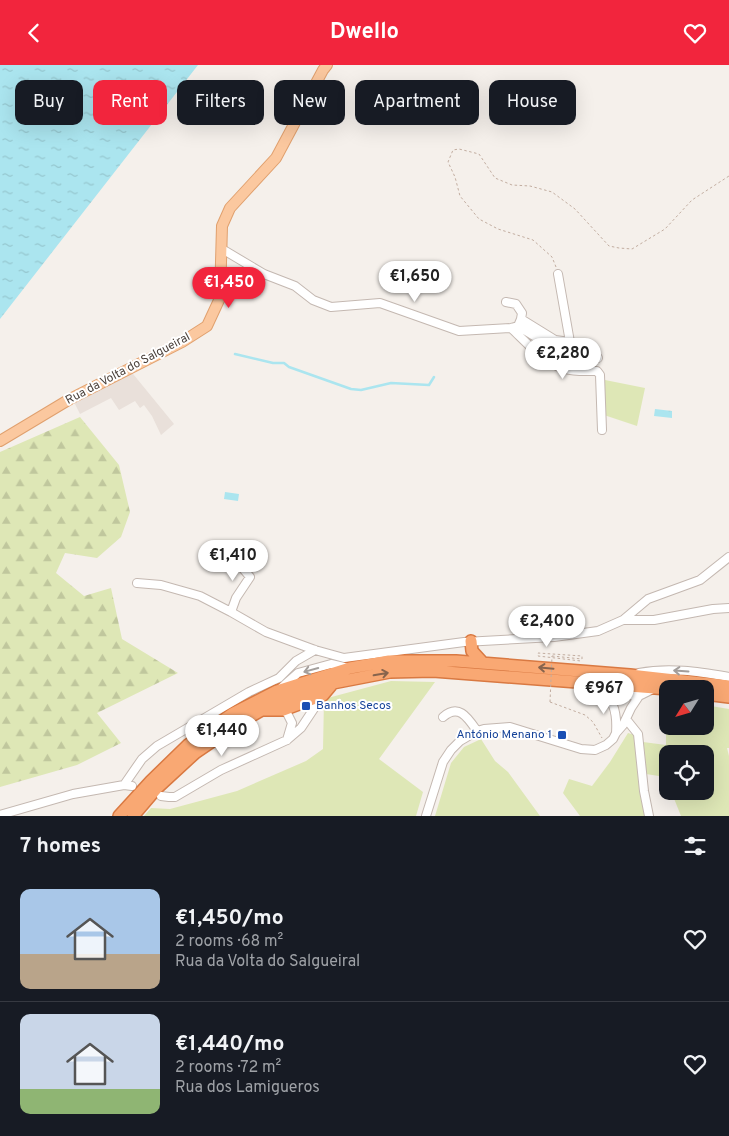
<!DOCTYPE html>
<meta charset="utf-8">
<style>
body{margin:0;font-family:Overpass,sans-serif;background:#242831;color:#f1f3f6;height:100vh;display:flex;flex-direction:column;font-size:19px;white-space:nowrap}
*{box-sizing:border-box;margin:0}
p{font-size:16px;color:#9ea1a6}
.icon{flex:none;width:28px;height:28px;fill:none;stroke:currentColor;stroke-width:2;stroke-linecap:round;stroke-linejoin:round}
.map{position:relative;height:751px;overflow:hidden}
.panel{display:flex;flex-direction:column;background:#171b24;flex:1}
.panel>*{flex:none}
.hud{position:absolute;left:15px;top:15px;width:700px;height:45px;display:flex;gap:10px}
.needle{width:32px;rotate:233deg}
.buttons{position:absolute;left:659px;top:615px;display:grid;gap:10px}
.buttons a{display:grid;place-items:center;width:55px;height:55px;border-radius:10px;background:#171b24;box-shadow:0 5px 20px #0002;font-size:25px}
.price{position:absolute;translate:-50% -42px;padding:0 11px;border-radius:18px;background:#fff;color:#222;font-size:16px;line-height:32px;filter:drop-shadow(0 1px 2px #0008)}
.price::after{content:'';position:absolute;left:50%;top:30px;width:15px;height:11px;margin-left:-8px;background:inherit;clip-path:polygon(0 0,100% 0,50% 100%)}
.price.current{background:#f2253d;color:#fff}
ul{padding:0;list-style:none}
li{display:flex;align-items:center;gap:15px;height:125px;padding:0 20px}
li+li{border-top:1px solid #363941}
li span{display:grid;place-items:center;flex:none;width:140px;height:100px;border-radius:10px;color:#555}
li>.icon{margin-inline-start:auto}
span .icon{width:60px;height:60px;fill:#fffc;stroke-width:1}
li b{font-size:21px}
h2{display:flex;justify-content:space-between;align-items:center;height:60px;padding:0 20px;font-size:21px}
.chip{padding:0 18px;border-radius:10px;background:#171b24;box-shadow:0 5px 20px #0002;font-size:18px;line-height:45px}
.chip.current{background:#f2253d;color:#fff}
header{display:flex;justify-content:space-between;align-items:center;height:65px;padding:0 20px;background:#f2253d;color:#fff;font-size:22px;font-weight:700}
.map>svg:first-child{display:block}
.residential{fill:#e9e0da}
.grass{fill:#dee7b6}
.forest{fill:url(#forest-firs)}
.water{fill:url(#water-ripples)}
.lines{fill:none;stroke-linecap:round;stroke-linejoin:round}
.stream{stroke:#abe5ef;stroke-width:2.5}
.minor-casing{stroke:#c4b8b1;stroke-width:10}
.major-casing{stroke:#e0a06e;stroke-width:12}
.highway-casing{stroke:#d97942;stroke-width:14}
.path{stroke:#c2ada0;stroke-width:1;stroke-dasharray:2.5 2.5;stroke-linecap:butt}
.minor{stroke:#fff;stroke-width:8}
.major{stroke:#fbc89f;stroke-width:10}
.highway{stroke:#f9a873;stroke-width:11}
.path-bridge{stroke:#c2ada0;stroke-width:1;stroke-dasharray:2.5 2.5;stroke-linecap:butt}
.oneway{stroke:#87644d}
.oneway2{stroke:#a49f9c}
.transit-dot{fill:#1a4fb4;stroke:#fff;stroke-width:2}
.labels{text-anchor:middle;dominant-baseline:central;stroke-width:4;stroke-linejoin:round;paint-order:stroke}
.street-label{font-size:12px;fill:#493f39;stroke:#fff}
.transit-label{font-size:12px;fill:#164399;stroke:#fff;text-anchor:start}
</style>
<header><svg class="icon" aria-label="back" viewBox="0 0 24 24"><path d="M15 5l-7 7 7 7"/></svg>Dwello<svg class="icon" aria-label="heart" viewBox="0 0 24 24"><path d="M12 20l-8-8c-3-5 5-10 8-4 3-6 11-1 8 4z"/></svg></header>
<div class="map">
<svg width="729" height="751" viewBox="0 0 729 751">
<defs>
<pattern id="forest-firs" width="22" height="20" patternUnits="userSpaceOnUse" patternTransform="scale(1.25)"><rect width="22" height="20" fill="#dee7b6"/><path d="M5 1l3.5 6h-7zM16 11l3.5 6h-7z" fill="#c0c79d"/></pattern>
<pattern id="water-ripples" width="26" height="14" patternUnits="userSpaceOnUse" patternTransform="scale(1.25)"><rect width="26" height="14" fill="#abe5ef"/><path d="M2 4q2-2 4 0t4 0M15 11q2-2 4 0t4 0" fill="none" stroke="#95c6ce"/></pattern>
</defs>
<rect width="100%" height="100%" fill="#f5f0eb"/>
<path class="residential" d="M129,304L174,359L161,370L152,351L144,340L140,343L135,336L119,345L111,333L80,349L72,333Z"/>
<path class="grass" d="M605,315L645,323L637,361L604,350V317Z
M391,616L435,617L379,694L423,727L416,751H144L151,743L170,744L237,726L306,696L323,684L324,634Z
M666,637H667L668,661H705V640L729,644V683H727L729,691V751H681L671,726H705V689H668L667,719L665,712L646,709L643,677L666,680Z
M628,668L635,670L640,727L645,751H580L563,728L569,714L592,721L610,697Z
M481,674L495,696L508,707L540,751H435L451,698L464,682Z"/>
<path class="forest" d="M80,352L119,400L130,447L121,472L97,493L65,488L56,508L84,531L111,523L122,574L178,608L97,648L121,678L77,700L0,722V387Z"/>
<path class="water" d="M0,0H198L0,254Z
M655,344L672,346V353L654,351Z
M225,427L239,429L238,436L224,434Z"/>
<g class="lines">
<path class="stream" d="M235,289L273,298H284L289,302L351,324L361,325L391,318L429,320L434,312"/>
<defs>
<path id="minor" d="M222,184L264,209L295,221L313,235L331,242L380,238L459,266L511,263L518,261L521,254L555,275L570,277L558,209
M506,237L516,239L522,248L521,254
M518,261L552,282L573,286L588,292L598,293
M511,263C526,277 545,299 565,304C575,307 586,306 597,306L600,310L602,365
M230,488L250,512L236,533L231,547
M137,518L161,520L200,531L231,547L266,567L315,585L344,593L464,577L554,572L598,566L623,555L648,534L700,515L729,492
M623,555H654L713,544L729,543
M639,608C670,602 699,607 729,612
M588,620C593,623 598,625 603,628C616,636 617,653 616,668
M281,623L298,608L331,599L348,603
M604,628L639,631
M283,645L287,648L292,658L287,675
M443,652C459,638 468,653 477,666
M626,654L638,669L644,726L649,751
M124,720L142,694L157,681L249,627L279,613L296,596L315,585
M161,731L169,732H175L221,705L287,675L301,663L323,630
M0,750L73,729L124,720L132,721
M426,751L443,697L451,685L460,676L477,666L484,664L510,662L581,684L595,685L606,680L613,674L616,668L623,660L631,643L639,631L653,624"/>
<path id="major" d="M0,376L70,334L182,277L207,261L220,233L222,161L230,143L276,93L323,5L327,0"/>
<path id="highway" d="M471,576L472,586L483,598
M705,629L729,632
M265,645H283L323,630L333,618
M119,751L151,716L188,680L232,649L277,626L350,603L389,596H456L630,610L729,621
M133,751L157,723L195,688L239,658L281,634L333,618L390,607L433,606L668,624"/>
</defs>
<use href="#minor" class="minor-casing"/>
<use href="#major" class="major-casing"/>
<use href="#highway" class="highway-casing"/>
<path class="path" d="M556,202L552,192L533,175L498,164L479,154L460,131L455,112L448,97L453,85L459,84L479,89L495,113L512,120L530,121L552,127L575,144L609,181L619,183L632,184L665,164L692,135L729,111
M552,591L582,594V591L538,588V591L581,596V597
M550,637L585,650L593,657L602,673"/>
<use href="#minor" class="minor"/>
<use href="#major" class="major"/>
<use href="#highway" class="highway"/>
<path class="path-bridge" d="M550,637L552,591"/>
</g>
<defs><path id="oneway-shaft" d="M-6 0H5M1.5-3L5.5 0L1.5 3" fill="none" stroke-width="1.6" stroke-linecap="round" stroke-linejoin="round" transform="scale(1.25)"/></defs>
<g class="oneway">
<use href="#oneway-shaft" transform="translate(546 603) rotate(-175)"/>
<use href="#oneway-shaft" transform="translate(381 609) rotate(-10)"/>
</g>
<g class="oneway2">
<use href="#oneway-shaft" transform="translate(311 605) rotate(165)"/>
<use href="#oneway-shaft" transform="translate(681 606) rotate(-176)"/>
</g>
<g class="transit-dot">
<rect x="301" y="636" width="10" height="10" rx="2.5"/>
<rect x="557" y="665" width="10" height="10" rx="2.5"/>
</g>
<g class="labels">
<g class="street-label">
<text transform="translate(128 304) rotate(-28)">Rua da Volta do Salgueiral</text>
</g>
<g class="transit-label">
<text x="316" y="641">Banhos Secos</text>
<text x="552" y="670" text-anchor="end">António Menano 1</text>
</g>
</g>
</svg>
<div class="buttons">
<a><svg class="needle" viewBox="-14 -14 28 28"><path d="M0-13l5 13h-10z" fill="#e53935"/><path d="M0 13l5-13h-10z" fill="#9ea1a6"/></svg></a>
<a><svg class="icon" aria-label="locate" viewBox="0 0 24 24"><circle cx="12" cy="12" r="6"/><path d="M12 2v4M12 18v4M2 12h4M18 12h4"/></svg></a>
</div>
<b class="price" style="left:415px;top:238px">€1,650</b>
<b class="price current" style="left:229px;top:244px">€1,450</b>
<b class="price" style="left:563px;top:315px">€2,280</b>
<b class="price" style="left:233px;top:517px">€1,410</b>
<b class="price" style="left:547px;top:583px">€2,400</b>
<b class="price" style="left:604px;top:650px">€967</b>
<b class="price" style="left:222px;top:692px">€1,440</b>
<div class="hud">
<a class="chip">Buy</a>
<a class="chip current">Rent</a>
<a class="chip">Filters</a>
<a class="chip">New</a>
<a class="chip">Apartment</a>
<a class="chip">House</a>
</div>
</div>
<section class="panel">
<h2>7 homes<svg class="icon" aria-label="filters" viewBox="0 0 24 24"><path d="M4 7h16M4 17h16"/><circle cx="9" cy="7" r="2"/><circle cx="15" cy="17" r="2"/></svg></h2>
<ul>
<li><span style="background:linear-gradient(#a9c7e8 65%,#b9a48a 0)"><svg class="icon" aria-label="home" viewBox="0 0 24 24"><path d="M3 11l9-7 9 7M6 9v11h12V9"/></svg></span><div><b>€1,450/mo</b><p>2 rooms · 68 m²</p><p>Rua da Volta do Salgueiral</p></div><svg class="icon" aria-label="heart" viewBox="0 0 24 24"><path d="M12 20l-8-8c-3-5 5-10 8-4 3-6 11-1 8 4z"/></svg></li>
<li><span style="background:linear-gradient(#c9d6e8 75%,#8fb573 0)"><svg class="icon" aria-label="home" viewBox="0 0 24 24"><path d="M3 11l9-7 9 7M6 9v11h12V9"/></svg></span><div><b>€1,440/mo</b><p>2 rooms · 72 m²</p><p>Rua dos Lamigueros</p></div><svg class="icon" aria-label="heart" viewBox="0 0 24 24"><path d="M12 20l-8-8c-3-5 5-10 8-4 3-6 11-1 8 4z"/></svg></li>
</ul>
</section>
